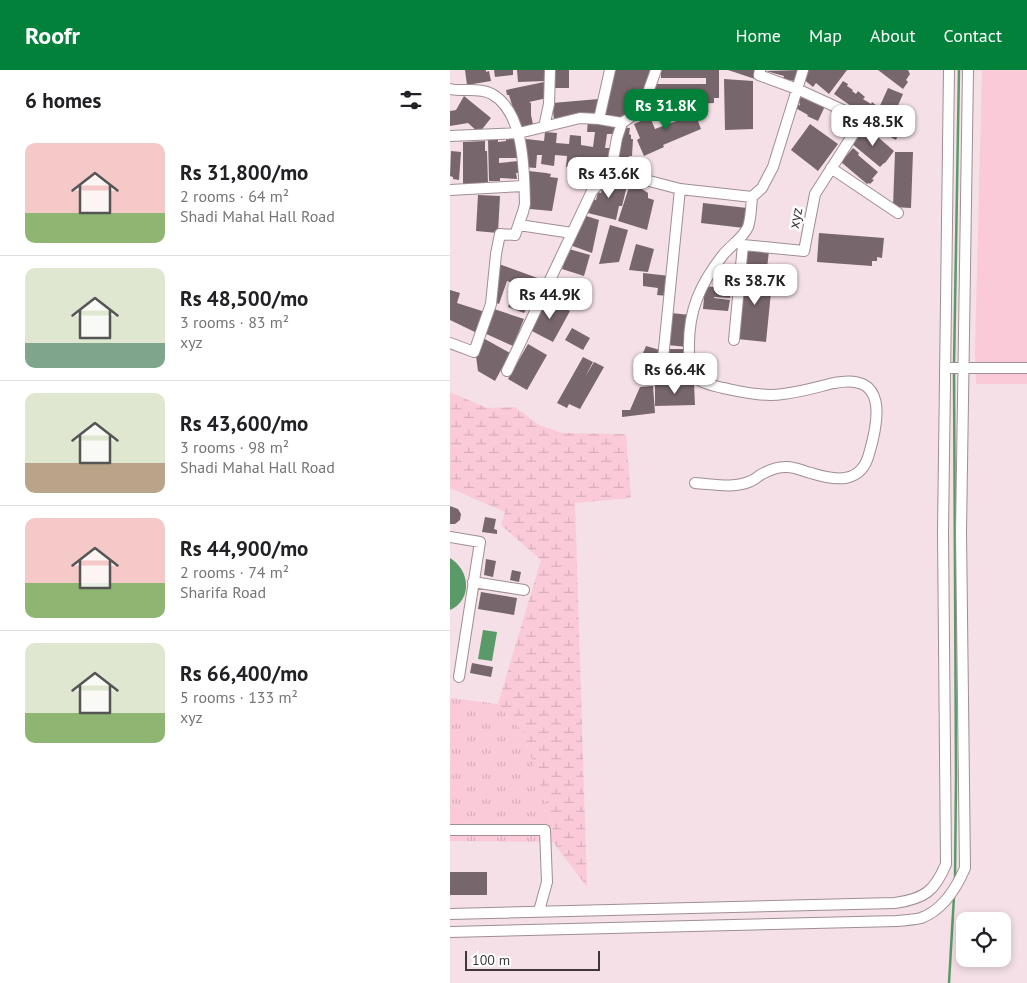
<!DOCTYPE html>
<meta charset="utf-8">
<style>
body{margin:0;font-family:"PT Sans",sans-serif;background:#f2f2f2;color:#202124;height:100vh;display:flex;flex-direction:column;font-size:19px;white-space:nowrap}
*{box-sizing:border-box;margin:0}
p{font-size:16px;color:#757577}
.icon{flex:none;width:28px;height:28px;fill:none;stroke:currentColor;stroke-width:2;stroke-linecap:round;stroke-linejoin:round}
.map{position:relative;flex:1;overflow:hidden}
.panel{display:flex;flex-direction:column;background:#fff;width:450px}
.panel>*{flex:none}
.fabs{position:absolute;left:506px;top:842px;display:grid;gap:10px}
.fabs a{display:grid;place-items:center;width:55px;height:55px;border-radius:10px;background:#fff;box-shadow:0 2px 8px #0003;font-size:25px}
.scale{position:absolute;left:15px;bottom:12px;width:135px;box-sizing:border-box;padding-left:5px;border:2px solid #3f3739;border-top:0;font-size:14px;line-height:18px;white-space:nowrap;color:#3f3739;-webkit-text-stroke:4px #fff;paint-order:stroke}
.price{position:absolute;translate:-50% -42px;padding:0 11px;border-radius:10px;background:#fff;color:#222;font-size:16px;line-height:32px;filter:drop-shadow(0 1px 2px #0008)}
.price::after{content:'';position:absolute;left:50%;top:30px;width:15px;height:11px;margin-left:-8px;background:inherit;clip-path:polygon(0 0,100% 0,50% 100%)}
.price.on{background:#01813a;color:#fff}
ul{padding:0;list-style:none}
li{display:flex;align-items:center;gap:15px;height:125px;padding:0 25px}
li+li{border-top:1px solid #e0e0e0}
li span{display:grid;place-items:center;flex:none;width:140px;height:100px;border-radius:10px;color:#555}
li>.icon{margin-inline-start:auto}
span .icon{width:60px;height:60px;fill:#fffc;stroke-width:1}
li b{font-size:21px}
h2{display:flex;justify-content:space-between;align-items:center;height:60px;padding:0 25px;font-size:21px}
header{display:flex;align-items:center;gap:30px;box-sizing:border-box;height:70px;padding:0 25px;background:#01813a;color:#fff}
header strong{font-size:24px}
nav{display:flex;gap:28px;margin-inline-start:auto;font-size:18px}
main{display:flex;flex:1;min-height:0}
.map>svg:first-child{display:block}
.grass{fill:url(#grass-tufts)}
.wetland{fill:url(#wetland-marsh)}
.green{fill:#facad9}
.water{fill:#599a68}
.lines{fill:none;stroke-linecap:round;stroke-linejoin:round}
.stream{stroke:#599a68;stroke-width:2.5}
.building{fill:#77666b}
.minor-casing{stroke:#a08e93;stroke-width:12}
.minor{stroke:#fff;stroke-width:10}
.labels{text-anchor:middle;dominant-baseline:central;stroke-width:5;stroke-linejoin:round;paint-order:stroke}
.street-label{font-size:15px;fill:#3f3739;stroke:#fff}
</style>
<header>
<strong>Roofr</strong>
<nav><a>Home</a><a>Map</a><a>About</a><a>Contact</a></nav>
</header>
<main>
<section class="panel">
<h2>6 homes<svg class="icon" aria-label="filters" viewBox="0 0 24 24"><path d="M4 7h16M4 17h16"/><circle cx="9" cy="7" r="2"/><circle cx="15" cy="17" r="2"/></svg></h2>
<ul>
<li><span style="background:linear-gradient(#f6c9c9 70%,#8fb573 0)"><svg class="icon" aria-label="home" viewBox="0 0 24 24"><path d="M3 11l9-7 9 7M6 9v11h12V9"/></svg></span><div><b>Rs 31,800/mo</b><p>2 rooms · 64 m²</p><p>Shadi Mahal Hall Road</p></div></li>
<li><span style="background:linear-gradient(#dfe7d0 75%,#7fa58c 0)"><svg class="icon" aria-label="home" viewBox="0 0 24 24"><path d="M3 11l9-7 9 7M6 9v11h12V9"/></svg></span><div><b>Rs 48,500/mo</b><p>3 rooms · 83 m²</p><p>xyz</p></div></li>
<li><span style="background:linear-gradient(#dfe7d0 70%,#b9a48a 0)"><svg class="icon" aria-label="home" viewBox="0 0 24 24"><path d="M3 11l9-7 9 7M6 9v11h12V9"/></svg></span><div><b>Rs 43,600/mo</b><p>3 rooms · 98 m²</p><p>Shadi Mahal Hall Road</p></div></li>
<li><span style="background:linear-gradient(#f6c9c9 65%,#8fb573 0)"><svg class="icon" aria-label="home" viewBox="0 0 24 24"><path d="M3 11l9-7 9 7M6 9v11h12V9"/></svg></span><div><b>Rs 44,900/mo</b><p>2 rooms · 74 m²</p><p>Sharifa Road</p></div></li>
<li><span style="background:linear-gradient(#dfe7d0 70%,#8fb573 0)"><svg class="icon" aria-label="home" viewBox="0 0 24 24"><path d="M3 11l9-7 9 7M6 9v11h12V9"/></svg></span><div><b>Rs 66,400/mo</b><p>5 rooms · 133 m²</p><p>xyz</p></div></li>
</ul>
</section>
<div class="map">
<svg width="577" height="913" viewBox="0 0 577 913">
<defs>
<pattern id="grass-tufts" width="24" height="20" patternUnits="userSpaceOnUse" patternTransform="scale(1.25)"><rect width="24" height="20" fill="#facad9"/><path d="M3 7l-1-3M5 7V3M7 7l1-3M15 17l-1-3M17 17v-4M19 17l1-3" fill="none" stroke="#d7aebb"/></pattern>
<pattern id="wetland-marsh" width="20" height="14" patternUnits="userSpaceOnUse" patternTransform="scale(1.25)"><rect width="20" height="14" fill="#facad9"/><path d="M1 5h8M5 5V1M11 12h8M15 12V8" fill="none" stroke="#d7aebb"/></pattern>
</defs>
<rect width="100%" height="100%" fill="#f4e0e6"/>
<path class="grass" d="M0,628L48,634L73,662L103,754V772L0,771Z"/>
<path class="wetland" d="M0,322L37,338L65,337L89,355L112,363L176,364L181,428L125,433L137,817L103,772V754L73,662L48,634L91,490L51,455L55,442L0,418Z"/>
<path class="green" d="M532,0H577V314H526L525,280Z"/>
<path class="water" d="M0,488C20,500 23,530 0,540Z
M33,560L47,562L42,591L28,589Z"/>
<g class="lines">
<path class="stream" d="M504,296L509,0
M504,301L506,705L505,811
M499,913L504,826"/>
</g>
<path class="building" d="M15,0H36V2L39,1L41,11L17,15Z
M44,0H63V5L45,7Z
M67,0H95L96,11L68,12Z
M102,0H119V18H102Z
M162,0H204L191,38L173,49L170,47L169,50L152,46Z
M211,0H269V28H264V33L200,36V25H204V14H256V8H211Z
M278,0H308L305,9Z
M348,0L345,11L333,9L334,6L316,1Z
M355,0H397L379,24L366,13L363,17L352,8Z
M428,0H458L460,4L456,10L458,12L453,19Z
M274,9L303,11V59L275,60Z
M393,11L398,14L397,16L403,20L402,21L406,24L408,21L415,27L413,29L421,34L422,32L427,36L418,48L384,24Z
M94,12L97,28L79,32L81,33V45L84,59L70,62L59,25H57L56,20Z
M438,18L453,24L439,56L442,57L446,49L457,55L454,63L451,66L448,65L446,70L431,62L432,60L428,56L429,54L423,51Z
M352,24L375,36L368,51L357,46L358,45L342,36L348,34L350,36L348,26Z
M14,26L41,48L29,63L18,53L0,56V41L6,40Z
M149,29L145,45L104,49L102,33Z
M242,35L251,59L213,75L214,77L194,86L187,70L190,68L184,54L200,47L205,59L229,50L226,42Z
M138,50L166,53L165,64H157L155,78H163L162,91L154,90L153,101L141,100L142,89L129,88L128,98L116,97L117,86L105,85L104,96L91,94L92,85H87L86,98L73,97L76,69L94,71L95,62L107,63L106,73L119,74L120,65L131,66V75L143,77L145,62H137Z
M360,54L388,74L368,101L341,80Z
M415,56L444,81L435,93H434L430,97L401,73Z
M171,57L180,58L179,64L181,65V69H183L182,86H179L178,90L168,89Z
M68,67L69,88H49V93L69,91V99H68V103H66L67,109L50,108V111H39L38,68H48V72L56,71V68Z
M35,71V81H37L38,114L13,115V72Z
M403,78L409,83L408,85L428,102L422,109L424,110L420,114L419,113L417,114L391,92Z
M1,81L11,82L9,110L3,109V107L0,106Z
M445,82H463L461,138L443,137Z
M79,101L96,103L101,104L100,107L108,108L102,141L80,139Z
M157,107L178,112L172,136H169L166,150L138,143L141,129L146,130L148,122L151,123L152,118L154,119Z
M180,114L192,119L198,123V128L204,130L197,160L168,151Z
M28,125L50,126L48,163L26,161Z
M253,133L297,138L294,158L251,153Z
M133,145L149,150L142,183L120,175Z
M160,155L178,160L169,192L149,194Z
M369,163L434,168L432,188L427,187V191H422V196L367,192Z
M186,174L204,179L198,202L179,200Z
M297,178L319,181L317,198L295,195Z
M119,179L140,185L134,206L112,199Z
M46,193L93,210L74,243L58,237L66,214L57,211L49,234L42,231Z
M294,199L323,202L316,272L287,269Z
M193,203L220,206L218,226L207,225L208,218L193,216Z
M255,216L281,219L280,228L264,227V228L280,230L278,241L253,239Z
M0,220L10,223L7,233L35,242L29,264L0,250Z
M96,229L120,241L103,272L80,260Z
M41,238L74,249L63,276L32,262Z
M221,243L240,245L237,277L218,275Z
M122,258L140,268L133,280L115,270Z
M33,268L60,283L45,311L28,301L26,286Z
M78,274L97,285L77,320L58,309Z
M196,276L210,280L205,300L187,297Z
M215,279H238L237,306L214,305Z
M133,287L143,292L135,307L144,292L154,297L130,339L119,334L117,338L107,333Z
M244,313L245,335L205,336V314Z
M203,316L205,343L172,347V340H180L190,317Z
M0,436L8,439L11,444L10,450L5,454H0Z
M35,447L46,449L44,459L47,460V464L32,462Z
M36,489L46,491L43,507L34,505Z
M62,500L71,502L69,512L60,510Z
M31,522L67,528L64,545L28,539Z
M22,593L43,597L41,607L20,603Z
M0,802H37V825H0Z"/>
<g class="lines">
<defs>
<path id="minor" d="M0,19C13,22 29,17 42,24C75,43 74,101 75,134L73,142L65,165L50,164L46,184L41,234L24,282L0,273
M149,49L160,0
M172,53L192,39L206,0
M94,57L99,34L100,0
M0,66L69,63L130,48L149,49L172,53
M381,98L448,143
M161,101L230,119L302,127L312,118L323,97L353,0
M0,120L74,116
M69,155L122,163
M284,270L293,175L354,181L365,124L411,52L408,47L347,19L309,5L310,0
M495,298H577
M212,299L230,119
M57,301L142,121L161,101L167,68L172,53
M245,413C263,414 284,419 301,411C306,409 309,405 314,403C320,400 329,397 335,397C344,396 352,401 361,403C386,411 411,414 419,384C429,350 438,302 384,313C367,317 351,322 333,324C313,327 293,322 273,318C261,315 247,313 241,301C238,294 239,286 239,279C238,241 250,214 273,185C280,176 293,168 298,157C301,148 301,137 302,127
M0,467L30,472L9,607
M23,512L74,520
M0,760H95L97,812L89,841
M0,844L445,833C474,829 485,821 496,794L493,462L499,0
M0,862L447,851C454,850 464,850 471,848C493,840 506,819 515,798L511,462L518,0"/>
</defs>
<use href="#minor" class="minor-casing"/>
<use href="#minor" class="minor"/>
</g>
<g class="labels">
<g class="street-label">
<text transform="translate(345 148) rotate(-79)">xyz</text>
</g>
</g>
</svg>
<div class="fabs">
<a><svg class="icon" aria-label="locate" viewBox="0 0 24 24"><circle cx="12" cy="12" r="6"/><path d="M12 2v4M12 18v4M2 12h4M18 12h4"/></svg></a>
</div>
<div class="scale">100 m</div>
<b class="price on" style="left:216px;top:61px">Rs 31.8K</b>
<b class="price" style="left:423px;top:77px">Rs 48.5K</b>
<b class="price" style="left:159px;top:129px">Rs 43.6K</b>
<b class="price" style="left:305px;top:236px">Rs 38.7K</b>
<b class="price" style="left:100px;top:250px">Rs 44.9K</b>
<b class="price" style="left:225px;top:325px">Rs 66.4K</b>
</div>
</main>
